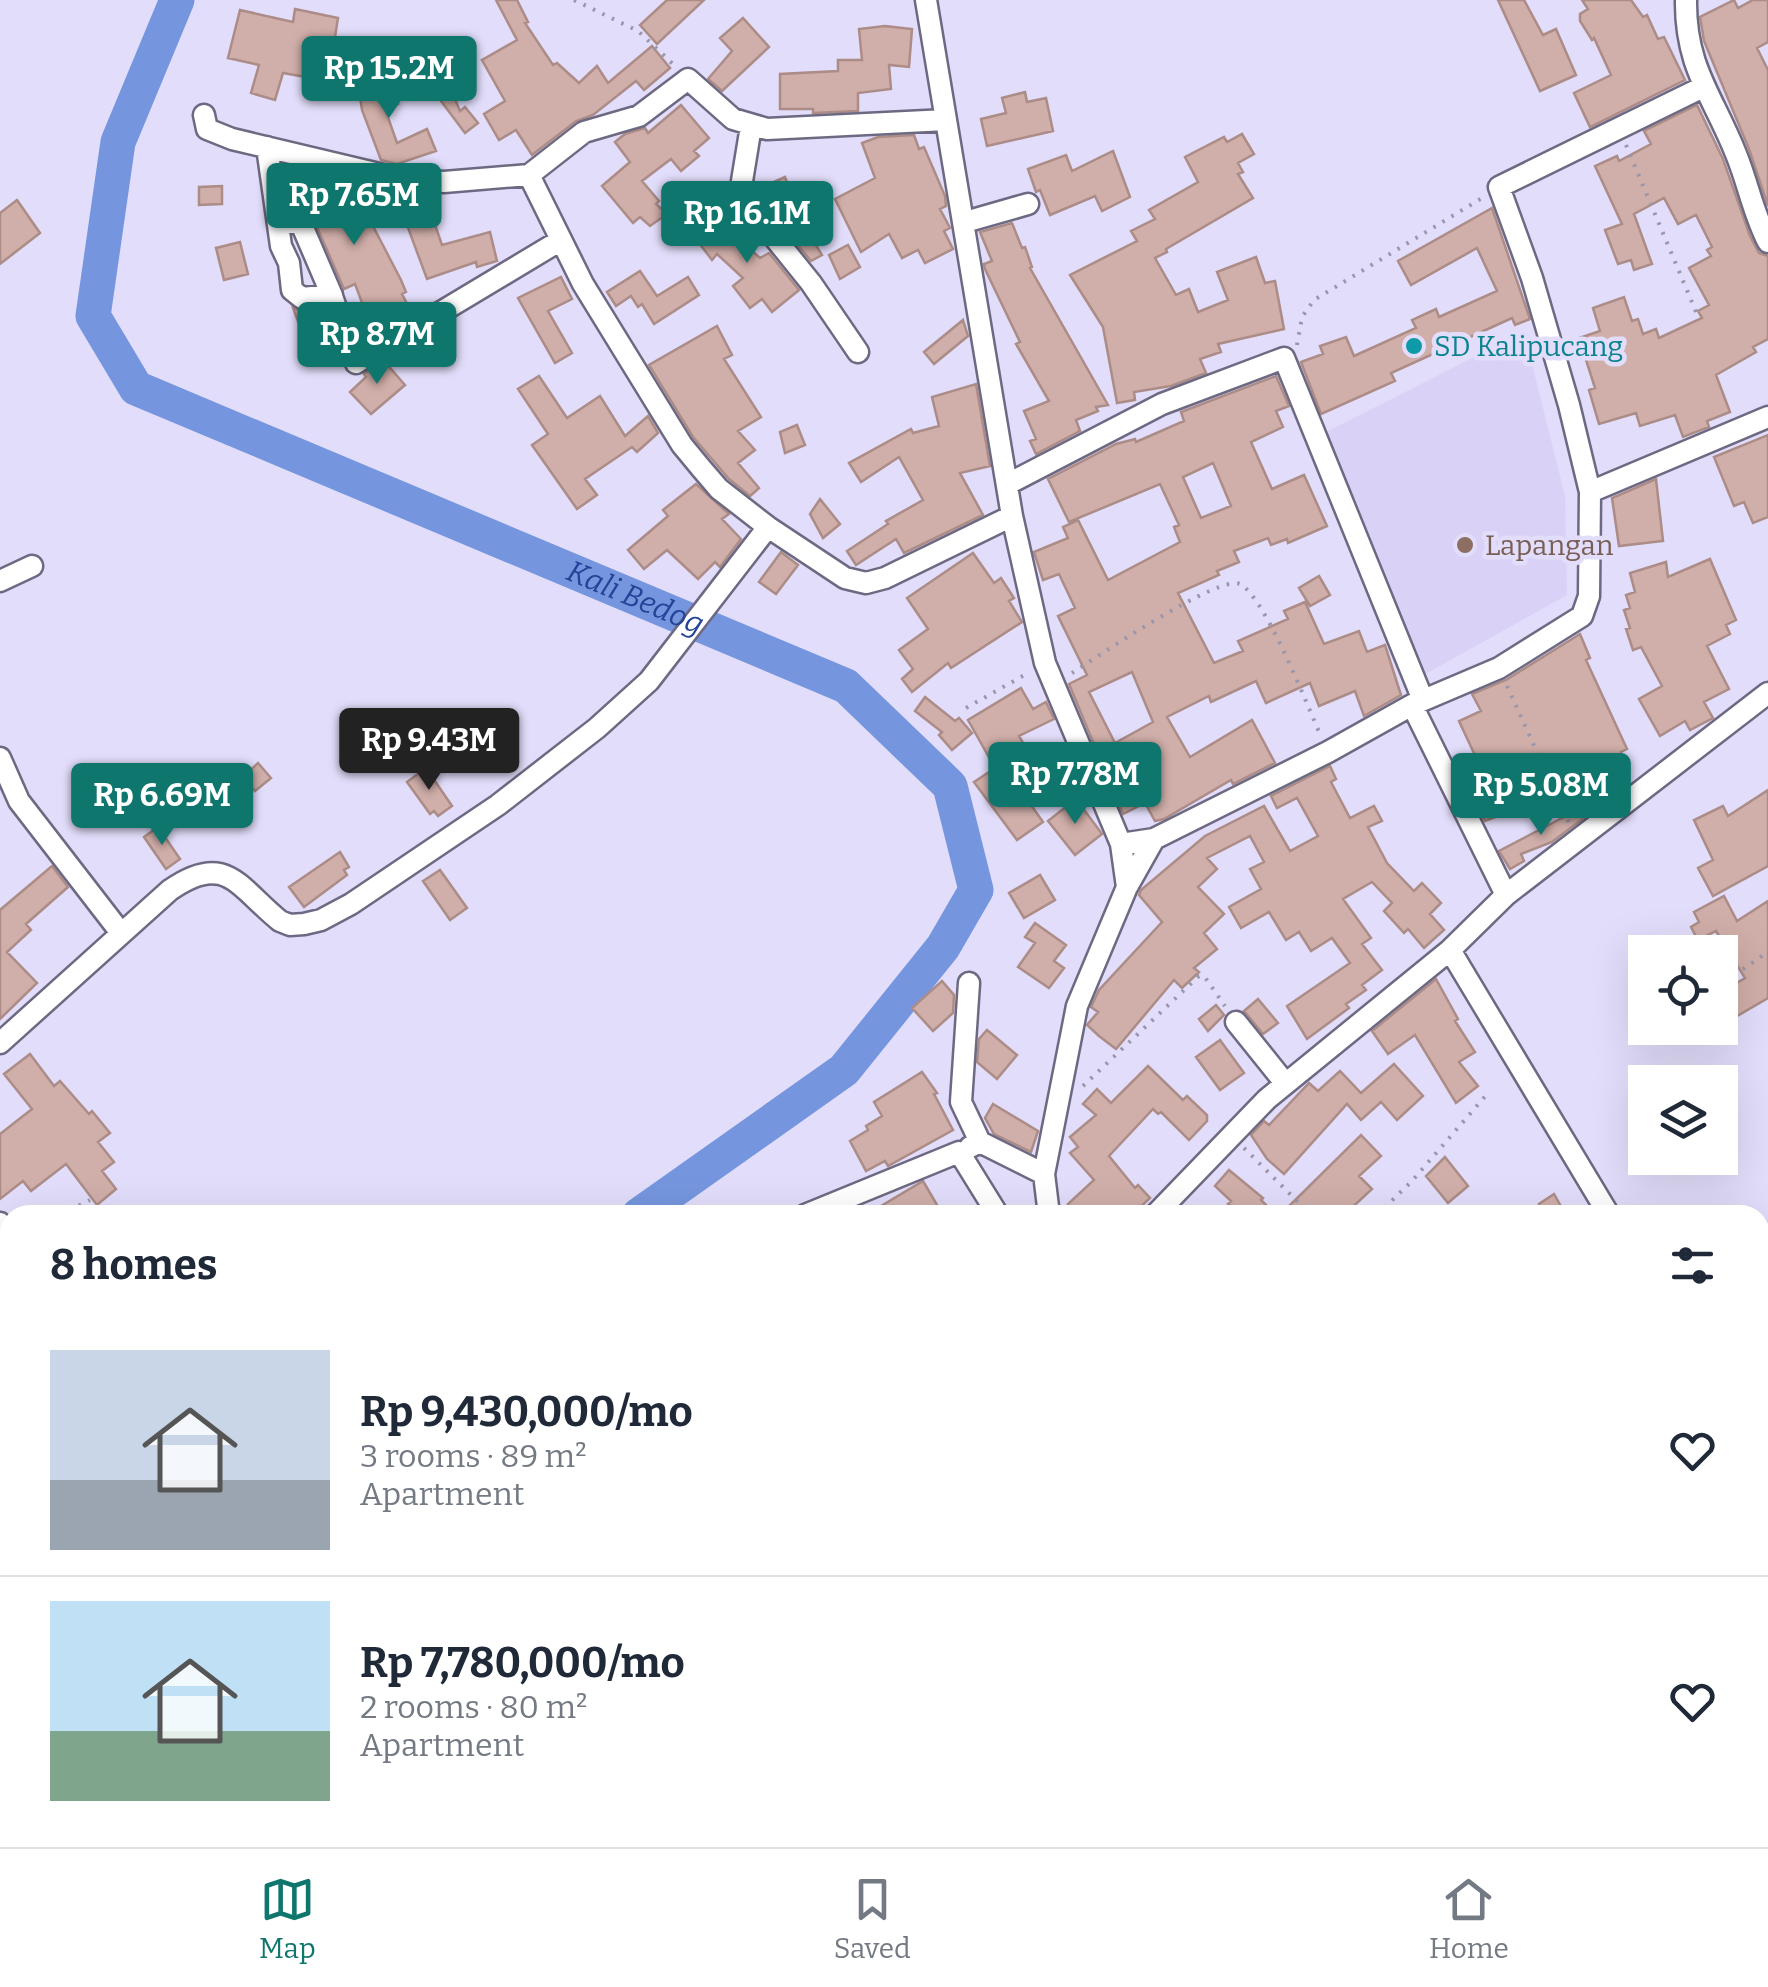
<!DOCTYPE html>
<meta charset="utf-8">
<style>
body{margin:0;font-family:Bitter,serif;background:#f2f2f3;color:#1f2937;height:100vh;display:flex;flex-direction:column;font-size:38px;white-space:nowrap}
*{box-sizing:border-box;margin:0}
p{font-size:32px;color:#747a83}
.icon{flex:none;width:55px;height:55px;fill:none;stroke:currentColor;stroke-width:2;stroke-linecap:round;stroke-linejoin:round}
.map{position:relative;flex:1;overflow:hidden}
.side{position:absolute;left:0px;top:1205px;width:1770px;height:642px;display:flex;flex-direction:column;background:#fff;border-radius:30px 30px 0 0;box-shadow:0 10px 40px #0002}
.side>*{flex:none}
.buttons{position:absolute;left:1628px;top:935px;display:grid;gap:20px}
.buttons a{display:grid;place-items:center;width:110px;height:110px;border-radius:0px;background:#fff;box-shadow:0 10px 40px #0002;font-size:50px}
.price{position:absolute;translate:-50% -85px;padding:0 22px;border-radius:10px;background:#0f766e;color:#fff;font-size:32px;line-height:65px;filter:drop-shadow(0 2px 5px #0008)}
.price::after{content:'';position:absolute;left:50%;top:60px;width:30px;height:22px;margin-left:-15px;background:inherit;clip-path:polygon(0 0,100% 0,50% 100%)}
.price.current{background:#222;color:#fff}
ul{padding:0;list-style:none}
li{display:flex;align-items:center;gap:30px;height:250px;padding:0 50px}
li+li{border-top:2px solid #e0e1e3}
li span{display:grid;place-items:center;flex:none;width:280px;height:200px;border-radius:0px;color:#555}
li>.icon{margin-inline-start:auto}
span .icon{width:120px;height:120px;fill:#fffc;stroke-width:1}
li b{font-size:42px}
h2{display:flex;justify-content:space-between;align-items:center;height:120px;padding:0 50px;font-size:42px}
.menu{display:flex;justify-content:space-around;align-items:center;height:140px;border-top:2px solid #e0e1e3;background:#fff;font-size:28px;color:#747a83}
.menu a{display:grid;justify-items:center;gap:5px}
.menu .current{color:#0f766e}
.map>svg:first-child{display:block}
.built{fill:#d9d2f6}
.lines{fill:none;stroke-linecap:round;stroke-linejoin:round}
.river{stroke:#7596de;stroke-width:35}
.building{fill:#d0aea9;stroke:#ac8c87;stroke-width:2.5;fill-rule:evenodd}
.minor-casing{stroke:#6e6982;stroke-width:25}
.path{stroke:#9a96ac;stroke-width:4;stroke-dasharray:2.5 8;stroke-linecap:butt}
.minor{stroke:#fff;stroke-width:20}
.culture-dot{fill:#0f9aa8;stroke:#e2ddfa;stroke-width:4}
.education-dot{fill:#8d6e63;stroke:#e2ddfa;stroke-width:4}
.labels{text-anchor:middle;dominant-baseline:central;stroke-width:9;stroke-linejoin:round;paint-order:stroke}
.culture-label{font-size:28px;fill:#0d838f;stroke:#e2ddfa;text-anchor:start}
.education-label{font-size:28px;fill:#785e54;stroke:#e2ddfa;text-anchor:start}
.water-label{font-size:30px;font-style:italic;fill:#244498;stroke:#e2ddfa}
</style>
<div class="map">
<svg width="1768" height="1847" viewBox="0 0 1768 1847">
<rect width="100%" height="100%" fill="#e2ddfa"/>
<path class="built" d="M1524,332L1565,496L1567,595L1413,681L1322,434Z"/>
<g class="lines">
<g class="river">
<path id="s1" d="M177,0L118,142L93,316L136,388L846,686L950,786L976,890L943,947L844,1070L639,1215"/>
<path d="M0,1488L10,1487"/>
</g>
</g>
<path class="building" d="M496,0H517L528,22L525,23L553,65L557,63L579,83L597,66L608,83L652,46L670,68L644,90L636,81L593,115L576,121L532,155L516,130L499,140L484,114L505,101L482,60L517,40Z
M667,0H704L657,44L640,25Z
M1498,0H1524L1543,35L1556,29L1576,75L1540,91Z
M1582,0H1631L1643,17L1647,15L1658,39L1664,37L1685,80L1590,127L1574,93L1611,75L1594,38L1592,40L1580,21V14L1588,9Z
M1734,0L1738,8L1753,0H1768V42L1757,48L1768,70V206L1749,149L1704,41L1700,17Z
M295,9L338,18L328,81L283,73L275,100L251,93L259,65L228,58L240,10L293,22Z
M743,18L769,47L722,91L708,79L732,51L720,38Z
M885,26L912,29L909,67L889,65L891,89L858,93V111L813,113V109H780V74L838,71V60H862L859,29Z
M392,71L398,104L384,106L397,143L427,129L436,151L397,164L381,160L362,110L357,77Z
M444,73L460,111L465,107L478,123L465,133L426,81Z
M1025,92L1027,102L1046,98L1053,131L987,146L981,119L1006,113L1002,98Z
M681,105L709,138L694,151L699,156L681,171L671,159L642,181L659,201L656,204L667,214L650,226L640,217L633,223L602,186L630,162L615,142L625,134L645,128L648,133Z
M1697,105L1723,159L1750,236L1759,253L1768,256V339L1753,347L1756,352L1716,375L1730,412L1707,421L1709,427L1683,437L1675,415L1640,426L1636,413L1599,424L1589,390L1595,388L1579,338L1600,331L1593,308L1624,297L1632,321L1638,319L1643,334L1656,329L1659,338L1702,318L1698,311L1709,305L1689,268L1711,256L1707,250L1712,247L1696,215L1678,224L1664,198L1634,214L1652,264L1634,270L1631,260L1618,264L1605,230L1622,224L1595,166L1617,156L1619,161L1651,144L1644,131Z
M1242,134L1254,154L1238,163L1243,172L1238,174L1253,198L1166,249L1167,252L1155,258L1176,295L1189,289L1198,312L1228,300L1217,272L1256,257L1265,283L1275,281L1284,329L1218,344L1221,352L1200,359L1206,373L1171,386L1134,392L1135,400L1117,403L1103,327L1070,275L1137,241L1131,231L1155,219L1149,210L1198,182L1185,157L1224,137L1227,142Z
M914,135L919,149L924,147L945,196L946,206L940,209L950,228L944,231L953,249L925,263L918,250L902,258L889,234L861,252L835,199L875,178L862,143L878,137Z
M1113,151L1130,197L1102,211L1095,196L1050,215L1040,190L1036,192L1028,169L1066,155L1072,171Z
M298,169L301,187L326,180L327,183L349,181L369,186L370,197H365L374,228L401,280L406,292L402,294L412,313L363,343L356,322L367,316L355,284L344,289L310,211L303,208L290,209L284,172Z
M785,177L803,224L822,255L811,261L778,221L765,186Z
M222,186V204L199,205V187Z
M17,200L40,233L0,264V213Z
M1492,208L1530,319L1515,325L1512,318L1391,373L1395,381L1321,414L1301,362L1323,354L1320,346L1346,337L1354,356L1416,328L1412,320L1436,309L1439,317L1497,291L1477,248L1411,285L1398,261Z
M712,215L760,258L769,253L799,290L772,312L762,299L750,308L733,286L743,278L717,254L712,260L693,235Z
M432,216L442,245L490,232L497,261L477,267L476,262L427,279L407,225Z
M1012,223L1022,248L1025,247L1032,267L1030,268L1108,405L1096,407L1098,411L1076,420L1080,431L1036,454L1030,441L1036,439L1024,411L1049,401L1016,344L1020,342L985,269L984,264L992,261L980,232Z
M240,242L248,274L224,280L216,248Z
M848,245L860,267L840,279L829,255Z
M640,271L657,296L688,277L699,295L654,324L642,304L638,307L631,296L616,306L607,292Z
M561,277L572,299L548,311L572,353L555,363L518,298Z
M293,308L303,312L322,310L331,335L307,345Z
M963,320L968,336L934,364L924,352Z
M717,326L732,355L724,359L761,417L738,431L755,450L738,463L759,488L750,496L729,479L693,437L649,365Z
M442,333L451,350L432,361L422,342Z
M385,362L405,385L371,414L350,392L366,377L364,374Z
M539,376L567,418L600,396L625,436L648,416L658,433L637,452L632,447L585,479L597,495L577,509L532,445L548,434L518,389Z
M1276,376L1289,406L1276,411L1283,427L1251,442L1272,489L1304,475L1327,526L1288,543L1287,539L1271,545L1268,538L1234,551L1239,562L1217,571L1219,575L1178,593L1214,663L1243,651L1238,641L1288,619L1284,611L1305,602L1324,644L1359,631L1367,652L1385,645L1401,695L1364,716L1355,691L1319,706L1310,683L1266,703L1256,681L1211,702L1209,696L1167,717L1190,757L1252,720L1275,763L1233,784L1231,780L1164,819L1155,821L1145,803L1123,814L1069,684L1087,675L1058,616L1075,608L1059,574L1043,580L1034,552L1068,538L1063,527L1078,520L1108,580L1180,542L1174,527L1179,525L1160,484L1069,522L1048,479L1116,444L1135,439L1136,442L1184,421L1181,412ZM1213,463L1231,506L1201,518L1183,477ZM1132,672L1153,722L1115,743L1089,692Z
M976,384L990,466L960,473L983,515L904,553L896,539L856,565L847,551L888,524L886,521L923,500L899,457L861,482L849,463L911,429L913,433L939,426L932,397Z
M797,425L805,445L785,453L780,432Z
M1768,435V517L1753,523L1744,502L1734,506L1714,457Z
M1656,479L1663,541L1619,546L1612,498Z
M696,484L729,514L722,519L741,539L720,567L715,562L698,579L667,550L644,569L628,550L668,516L663,510Z
M820,499L840,524L823,538L810,514Z
M781,552L798,565L776,594L759,582Z
M973,553L994,583L1001,578L1014,598L1009,601L1022,622L951,668L948,663L912,692L902,679L913,669L899,650L928,629L907,598Z
M1710,559L1736,620L1726,625L1730,634L1707,646L1729,689L1704,702L1713,718L1690,730L1685,721L1660,736L1639,699L1662,686L1641,647L1633,650L1626,629L1630,628L1624,610L1630,608L1626,595L1635,592L1630,573L1666,562L1668,577Z
M1319,576L1330,595L1310,606L1299,588Z
M1580,634L1590,658L1586,660L1627,749L1621,752L1629,768L1539,801L1523,765L1479,783L1472,768L1479,764L1459,721L1481,711L1472,694L1506,680Z
M1021,688L1033,709L1046,702L1054,719L1019,736L1033,760L1009,774L1043,822L1017,840L974,782L995,768L968,720Z
M925,697L955,721L959,718L972,733L952,750L939,735L942,732L915,711Z
M258,763L271,778L255,791L243,777Z
M1330,766L1336,779L1331,782L1350,818L1374,806L1382,821L1368,827L1387,863L1414,891L1422,883L1441,903L1430,914L1444,930L1424,948L1408,929L1404,933L1384,911L1392,903L1372,882L1343,899L1371,938L1362,944L1382,970L1362,985L1366,990L1346,1004L1349,1008L1307,1039L1287,1006L1350,963L1332,938L1311,951L1299,932L1286,940L1269,912L1241,928L1229,907L1261,889L1250,869L1264,862L1250,836L1207,858L1217,869L1198,887L1224,914L1204,933L1217,949L1194,968L1199,972L1182,988L1174,980L1116,1049L1099,1036L1087,1025L1098,1012L1091,1007L1099,990L1162,922L1139,895L1141,890L1205,836L1264,806L1290,851L1318,836L1297,798L1277,808L1271,796Z
M426,768L452,806L438,816L434,811L430,814L407,782Z
M1768,790V866L1713,896L1698,868L1713,860L1694,820L1723,806L1728,816Z
M1076,799L1102,834L1075,855L1048,821Z
M1495,799L1501,815L1485,821L1477,805Z
M1585,806L1589,814L1552,842L1521,854L1524,861L1510,869L1499,851Z
M158,827L180,859L166,869L144,837Z
M340,852L349,867L344,870L347,875L304,907L289,887Z
M52,866L68,887L26,924L31,930L7,952L37,983L0,1019V910Z
M440,870L467,908L450,920L423,881Z
M1040,875L1055,900L1024,918L1009,893Z
M1724,896L1737,921L1768,901V998L1720,1026V993L1745,978L1716,931L1698,940L1691,927L1699,922L1694,912Z
M1035,923L1066,945L1054,961L1064,968L1049,988L1018,967L1035,943L1025,937Z
M1436,979L1458,1019L1455,1021L1475,1052L1459,1062L1478,1086L1456,1103L1415,1035L1388,1054L1372,1031Z
M942,981L954,995L953,1013L933,1031L912,1008Z
M1258,999L1278,1023L1263,1034L1244,1011Z
M1216,1005L1224,1015L1208,1031L1199,1019Z
M987,1030L1017,1055L997,1079L977,1062L979,1039Z
M1220,1040L1244,1073L1220,1090L1196,1057Z
M30,1054L54,1086L60,1081L89,1114L92,1111L110,1133L98,1142L114,1162L102,1171L116,1189L97,1205L66,1164L31,1191L23,1181L0,1199V1134L32,1109L4,1074Z
M1394,1064L1423,1096L1397,1120L1381,1102L1361,1120L1347,1104L1284,1174L1267,1159L1251,1135L1264,1121L1269,1125L1309,1083L1318,1091L1340,1071L1361,1093Z
M1148,1066L1183,1100L1187,1096L1207,1115V1121L1189,1140L1161,1112L1158,1114L1153,1109L1109,1156L1135,1188L1138,1185L1150,1198L1132,1215H1078L1068,1204L1094,1180L1070,1153L1078,1147L1070,1137L1096,1115L1083,1104L1097,1089L1111,1103Z
M922,1072L937,1093L934,1094L953,1130L888,1166L885,1161L866,1171L850,1141L868,1130L866,1126L882,1116L874,1102Z
M993,1104L1038,1131L1031,1152L994,1134L985,1118Z
M1361,1135L1381,1156L1359,1176L1372,1189L1344,1215H1280Z
M1445,1157L1468,1186L1448,1203L1426,1176Z
M1229,1170L1263,1198L1261,1200L1276,1215H1240L1228,1204L1231,1201L1215,1186Z
M923,1181L940,1210L931,1215H866Z
M1554,1194L1566,1215H1545L1539,1204Z"/>
<g class="lines">
<defs>
<path id="minor" d="M926,0L1012,516L1045,663L1121,844L1127,887L1077,1006L1044,1174L1049,1215
M1686,0C1685,67 1713,96 1736,154C1748,183 1753,213 1768,242
M204,115L207,129L232,139L400,179L444,182L529,175L584,132L639,116L688,79L733,119L767,129L946,120
M751,126L742,181L749,206L811,283L858,352
M267,147L281,246L289,263L292,290L302,298L332,295
M529,175L583,284L682,445L701,468L719,489L768,527L845,578L866,583L885,578L1012,516
M965,222L1028,204
M278,225L300,221L330,291L356,363L561,240
M1008,484L1162,404L1284,358L1423,700
M1590,492L1768,417
M0,581L32,566
M1412,705L1506,895
M0,758L19,801L121,933
M1121,844L1154,839L1328,752L1412,705L1499,668L1582,616L1589,596L1590,492L1569,405L1532,278L1499,187L1703,87
M1127,887L1154,839
M1450,950L1609,1215
M969,983L961,1102L980,1142
M1236,1022L1285,1083
M0,1043L170,890C226,851 238,887 280,921L290,925L304,924L321,920L351,904L498,805L597,728L649,681L768,527
M970,1147L980,1142L1044,1174
M805,1215L959,1152L998,1215
M1155,1215L1267,1099L1450,950L1506,895L1768,693
M0,1223L10,1235
M0,1292L10,1282
M1760,1488L1768,1476
M1760,1526L1768,1541
M0,1800L10,1809
M44,1838L54,1841L65,1838
M232,1838L241,1847
M433,1838L439,1847
M1300,1838L1306,1847
M1610,1838L1617,1847
M1179,1842L1185,1838
M13,1847L23,1838
M489,1847L507,1838
M964,1847L977,1838"/>
</defs>
<use href="#minor" class="minor-casing"/>
<path class="path" d="M574,0L638,31L674,65
M1626,145L1699,319
M1297,345L1302,317L1314,300L1482,198
M1072,673C1097,657 1219,574 1240,584C1265,597 1307,705 1320,734
M1507,686L1569,823
M966,708L1028,673
M1734,975L1768,952
M1083,1086L1199,976H1204L1225,1006
M1244,1148L1311,1215
M60,1215L90,1200
M1377,1215L1412,1181L1488,1093
M840,1838L848,1847"/>
<use href="#minor" class="minor"/>
</g>
<circle class="culture-dot" cx="1414" cy="346" r="10"/>
<circle class="education-dot" cx="1465" cy="545" r="10"/>
<g class="labels">
<g class="culture-label">
<text x="1434" y="346">SD Kalipucang</text>
</g>
<g class="education-label">
<text x="1485" y="545">Lapangan</text>
</g>
<g class="water-label">
<text stroke="none"><textPath href="#s1" startOffset="955">Kali Bedog</textPath></text>
</g>
</g>
</svg>
<div class="buttons">
<a><svg class="icon" aria-label="locate" viewBox="0 0 24 24"><circle cx="12" cy="12" r="6"/><path d="M12 2v4M12 18v4M2 12h4M18 12h4"/></svg></a>
<a><svg class="icon" aria-label="layers" viewBox="0 0 24 24"><path d="M12 4l9 5-9 5-9-5zM3 14l9 5 9-5"/></svg></a>
</div>
<b class="price" style="left:389px;top:121px">Rp 15.2M</b>
<b class="price" style="left:354px;top:248px">Rp 7.65M</b>
<b class="price" style="left:747px;top:266px">Rp 16.1M</b>
<b class="price" style="left:377px;top:387px">Rp 8.7M</b>
<b class="price current" style="left:429px;top:793px">Rp 9.43M</b>
<b class="price" style="left:1075px;top:827px">Rp 7.78M</b>
<b class="price" style="left:1541px;top:838px">Rp 5.08M</b>
<b class="price" style="left:162px;top:848px">Rp 6.69M</b>
<section class="side">
<h2>8 homes<svg class="icon" aria-label="filters" viewBox="0 0 24 24"><path d="M4 7h16M4 17h16"/><circle cx="9" cy="7" r="2"/><circle cx="15" cy="17" r="2"/></svg></h2>
<ul>
<li><span style="background:linear-gradient(#c9d6e8 65%,#9aa5b1 0)"><svg class="icon" aria-label="home" viewBox="0 0 24 24"><path d="M3 11l9-7 9 7M6 9v11h12V9"/></svg></span><div><b>Rp 9,430,000/mo</b><p>3 rooms · 89 m²</p><p>Apartment</p></div><svg class="icon" aria-label="heart" viewBox="0 0 24 24"><path d="M12 20l-8-8c-3-5 5-10 8-4 3-6 11-1 8 4z"/></svg></li>
<li><span style="background:linear-gradient(#bfe0f5 65%,#7fa58c 0)"><svg class="icon" aria-label="home" viewBox="0 0 24 24"><path d="M3 11l9-7 9 7M6 9v11h12V9"/></svg></span><div><b>Rp 7,780,000/mo</b><p>2 rooms · 80 m²</p><p>Apartment</p></div><svg class="icon" aria-label="heart" viewBox="0 0 24 24"><path d="M12 20l-8-8c-3-5 5-10 8-4 3-6 11-1 8 4z"/></svg></li>
</ul>
</section>
</div>
<nav class="menu">
<a class="current"><svg class="icon" aria-label="map" viewBox="0 0 24 24"><path d="M3 6l6-2 6 2 6-2v14l-6 2-6-2-6 2zM9 4v14M15 6v14"/></svg>Map</a>
<a><svg class="icon" aria-label="saved" viewBox="0 0 24 24"><path d="M7 4h10v16l-5-4-5 4z"/></svg>Saved</a>
<a><svg class="icon" aria-label="home" viewBox="0 0 24 24"><path d="M3 11l9-7 9 7M6 9v11h12V9"/></svg>Home</a>
</nav>
